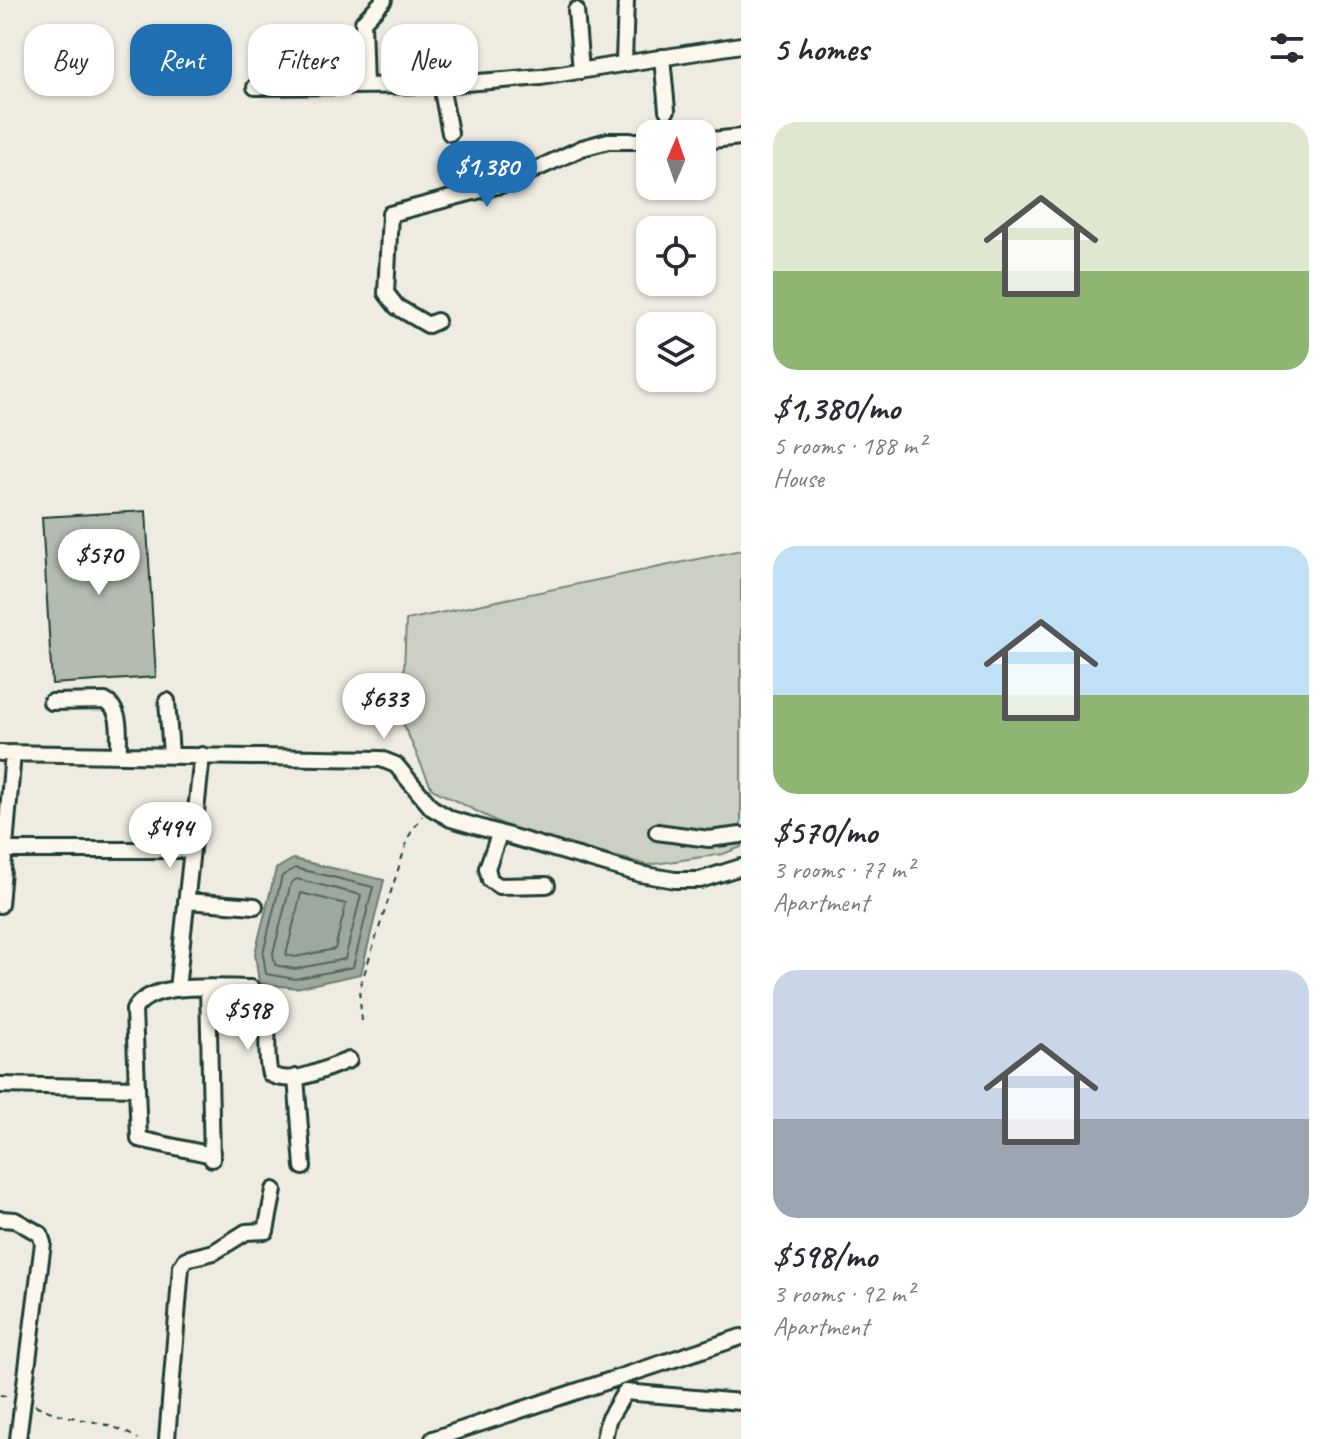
<!DOCTYPE html>
<meta charset="utf-8">
<style>
body{margin:0;font-family:Caveat,sans-serif;background:#f2f2f3;color:#2b2b33;height:100vh;display:flex;flex-direction:column;font-size:30px;white-space:nowrap}
*{box-sizing:border-box;margin:0}
p{font-size:26px;color:#7c7c81}
.icon{flex:none;width:44px;height:44px;fill:none;stroke:currentColor;stroke-width:2;stroke-linecap:round;stroke-linejoin:round}
.map{position:relative;flex:1;overflow:hidden}
.details{display:flex;flex-direction:column;background:#fff;width:600px}
.details>*{flex:none}
.top-card{position:absolute;left:24px;top:24px;width:596px;height:72px;display:flex;gap:16px}
.needle{width:52px;rotate:2deg}
.controls{position:absolute;left:636px;top:120px;display:grid;gap:16px}
.controls a{display:grid;place-items:center;width:80px;height:80px;border-radius:16px;background:#fff;box-shadow:0 2px 6px #0004;font-size:40px}
.price{position:absolute;translate:-50% -68px;padding:0 18px;border-radius:28px;background:#fff;color:#222;font-size:26px;line-height:52px;filter:drop-shadow(0 2px 4px #0008)}
.price::after{content:'';position:absolute;left:50%;top:48px;width:24px;height:18px;margin-left:-12px;background:inherit;clip-path:polygon(0 0,100% 0,50% 100%)}
.price.active{background:#1f6fb2;color:#fff}
ul{padding:0;list-style:none}
li{display:grid;align-content:center;gap:16px;height:424px;padding:0 32px}
li span{display:grid;place-items:center;height:248px;border-radius:24px;color:#555}
li>.icon{margin-inline-start:auto}
span .icon{width:144px;height:144px;fill:#fffc;stroke-width:1}
li b{font-size:34px}
h2{display:flex;justify-content:space-between;align-items:center;height:96px;padding:0 32px;font-size:34px}
.tag{padding:0 28px;border-radius:24px;background:#fff;box-shadow:0 2px 6px #0004;font-size:28px;line-height:72px}
.tag.active{background:#1f6fb2;color:#fff}
main{display:flex;flex:1;min-height:0}
.map>svg:first-child{display:block}
.green{fill:#cbcfc4;stroke:#75867c;stroke-width:2}
.water{fill:#9fa89f;stroke:#6c7d74;stroke-width:2}
.lines{fill:none;stroke-linecap:round;stroke-linejoin:round}
.shore{stroke:#52685f;stroke-width:2}
.building{fill:#b4bbb0;stroke:#1f3d34;stroke-width:2}
.minor-casing{stroke:#1f3d34;stroke-width:20}
.path{stroke:#1f3d34;stroke-width:2;stroke-dasharray:6 6;stroke-linecap:butt}
.minor{stroke:#fbf7ec;stroke-width:14}
</style>
<main>
<div class="map">
<svg width="741" height="1439" viewBox="0 0 741 1439">
<rect width="100%" height="100%" fill="#eeece1"/>
<filter id="ink" filterUnits="userSpaceOnUse"><feTurbulence type="fractalNoise" baseFrequency=".0125" numOctaves="2"/><feDisplacementMap in="SourceGraphic" scale="16" xChannelSelector="R" yChannelSelector="G"/><feConvolveMatrix kernelMatrix="1 2 1 2 8 2 1 2 1" color-interpolation-filters="sRGB"/></filter>
<g filter="url(#ink)">
<path class="green" d="M741,550V847L723,854L648,865L514,830L432,789L402,721L406,620Z"/>
<path class="water" d="M293,859L384,880L361,974L296,988L259,983L255,953L276,869Z"/>
<g class="lines">
<path class="shore" d="M295,868L373,887L353,967L295,979L266,974L263,953L282,876Z
M297,879L361,895L345,959L295,969L275,965L273,953L291,883Z
M301,893L346,904L335,949L295,957L286,955Z"/>
</g>
<path class="building" d="M146,511L156,677L52,684L42,517Z"/>
<g class="lines">
<defs>
<path id="minor" d="M576,10L581,71
M662,57L667,110
M624,62L626,0
M441,85L450,133
M365,86L363,22L384,0
M255,87L441,85L541,77L741,45
M702,141L741,137
M437,321L428,325L397,307L386,293L390,214L504,184L582,148L608,141H650
M167,701L171,754
M51,702L105,701C123,710 118,736 119,754
M0,753L381,759L396,765L432,808L451,819L640,874L675,880H700L741,867
M657,832L709,839L741,835
M499,835L487,868L490,880L499,886L547,885
M4,850H192
M186,901L255,906
M0,905L13,753
M208,988L212,1159
M177,989L202,755
M296,1077L303,1167
M0,1085L137,1088
M212,1155L139,1139L134,1010C150,980 220,988 251,988C277,1007 262,1046 270,1074C292,1087 326,1068 349,1060
M0,1219L15,1220L40,1234L43,1243L18,1439
M167,1439L181,1267L186,1259L214,1252L246,1232L266,1231L274,1190
M433,1439L741,1337
M604,1439L608,1420L625,1392L741,1402"/>
</defs>
<use href="#minor" class="minor-casing"/>
<path class="path" d="M362,1021L359,990L409,836L422,816
M0,1395L11,1397
M35,1405C73,1424 102,1416 138,1439"/>
<use href="#minor" class="minor"/>
</g>
</g>
</svg>
<div class="controls">
<a><svg class="needle" viewBox="-14 -14 28 28"><path d="M0-13l5 13h-10z" fill="#e53935"/><path d="M0 13l5-13h-10z" fill="#7c7c81"/></svg></a>
<a><svg class="icon" aria-label="locate" viewBox="0 0 24 24"><circle cx="12" cy="12" r="6"/><path d="M12 2v4M12 18v4M2 12h4M18 12h4"/></svg></a>
<a><svg class="icon" aria-label="layers" viewBox="0 0 24 24"><path d="M12 4l9 5-9 5-9-5zM3 14l9 5 9-5"/></svg></a>
</div>
<b class="price active" style="left:487px;top:209px">$1,380</b>
<b class="price" style="left:99px;top:597px">$570</b>
<b class="price" style="left:384px;top:741px">$633</b>
<b class="price" style="left:170px;top:870px">$494</b>
<b class="price" style="left:248px;top:1052px">$598</b>
<div class="top-card">
<a class="tag">Buy</a>
<a class="tag active">Rent</a>
<a class="tag">Filters</a>
<a class="tag">New</a>
</div>
</div>
<section class="details">
<h2>5 homes<svg class="icon" aria-label="filters" viewBox="0 0 24 24"><path d="M4 7h16M4 17h16"/><circle cx="9" cy="7" r="2"/><circle cx="15" cy="17" r="2"/></svg></h2>
<ul>
<li><span style="background:linear-gradient(#dfe7d0 60%,#8fb573 0)"><svg class="icon" aria-label="home" viewBox="0 0 24 24"><path d="M3 11l9-7 9 7M6 9v11h12V9"/></svg></span><div><b>$1,380/mo</b><p>5 rooms · 188 m²</p><p>House</p></div></li>
<li><span style="background:linear-gradient(#bfe0f5 60%,#8fb573 0)"><svg class="icon" aria-label="home" viewBox="0 0 24 24"><path d="M3 11l9-7 9 7M6 9v11h12V9"/></svg></span><div><b>$570/mo</b><p>3 rooms · 77 m²</p><p>Apartment</p></div></li>
<li><span style="background:linear-gradient(#c9d6e8 60%,#9aa5b1 0)"><svg class="icon" aria-label="home" viewBox="0 0 24 24"><path d="M3 11l9-7 9 7M6 9v11h12V9"/></svg></span><div><b>$598/mo</b><p>3 rooms · 92 m²</p><p>Apartment</p></div></li>
</ul>
</section>
</main>
